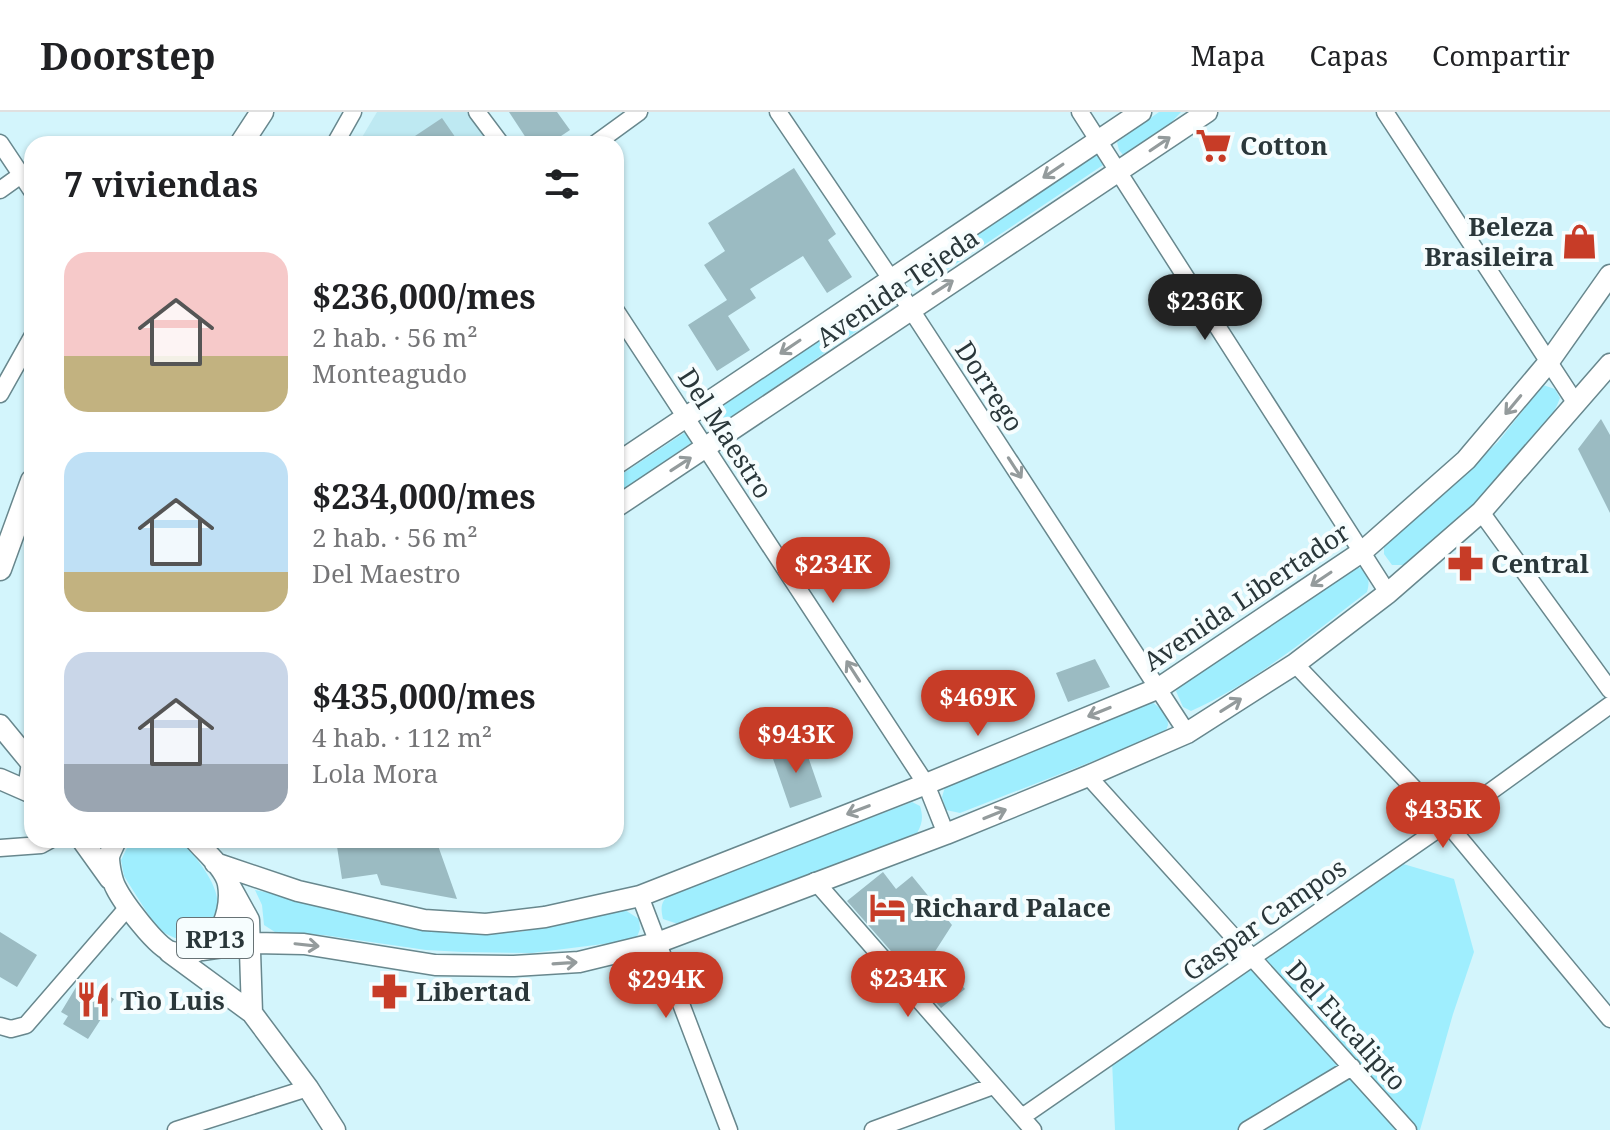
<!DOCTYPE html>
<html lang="es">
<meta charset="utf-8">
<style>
body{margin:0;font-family:"Noto Serif",serif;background:#f6f6f6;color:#202124;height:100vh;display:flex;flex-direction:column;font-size:30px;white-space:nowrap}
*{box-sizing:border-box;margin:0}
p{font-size:26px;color:#757577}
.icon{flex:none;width:44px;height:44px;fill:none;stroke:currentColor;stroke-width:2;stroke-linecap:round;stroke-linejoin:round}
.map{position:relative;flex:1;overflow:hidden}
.sheet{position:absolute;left:24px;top:24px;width:600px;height:712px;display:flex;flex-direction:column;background:#fff;border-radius:24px;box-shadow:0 2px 6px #0004}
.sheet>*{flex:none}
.price{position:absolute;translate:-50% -68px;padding:0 18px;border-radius:28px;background:#c73c27;color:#fff;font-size:26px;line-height:52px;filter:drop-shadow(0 2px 4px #0008)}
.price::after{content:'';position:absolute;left:50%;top:48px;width:24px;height:18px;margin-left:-12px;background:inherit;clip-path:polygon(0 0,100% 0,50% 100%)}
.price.active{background:#222;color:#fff}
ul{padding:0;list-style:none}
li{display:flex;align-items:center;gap:24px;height:200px;padding:0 40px}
li span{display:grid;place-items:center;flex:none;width:224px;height:160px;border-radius:24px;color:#555}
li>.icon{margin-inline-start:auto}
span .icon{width:96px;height:96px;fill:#fffc;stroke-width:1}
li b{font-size:34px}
h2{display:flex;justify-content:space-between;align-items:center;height:96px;padding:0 40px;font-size:34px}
header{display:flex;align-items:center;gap:48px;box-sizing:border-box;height:112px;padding:0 40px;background:#fff;border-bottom:2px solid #e0e0e0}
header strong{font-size:38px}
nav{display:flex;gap:44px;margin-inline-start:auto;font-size:28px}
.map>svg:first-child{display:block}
.built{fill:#bee9f2}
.green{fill:#9feefe}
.building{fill:#9bbbc2}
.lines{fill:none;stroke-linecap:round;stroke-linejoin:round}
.minor-casing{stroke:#68878d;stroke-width:19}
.major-casing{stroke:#68878d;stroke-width:23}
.highway-casing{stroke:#68878d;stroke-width:25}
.minor{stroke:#fff;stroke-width:16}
.major{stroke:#fff;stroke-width:20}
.highway{stroke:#fff;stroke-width:22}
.oneway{stroke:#949b9c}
.labels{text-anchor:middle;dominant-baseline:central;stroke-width:8;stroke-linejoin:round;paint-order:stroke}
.shield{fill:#f6fdfe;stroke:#677275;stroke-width:2}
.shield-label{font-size:24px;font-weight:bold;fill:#2a373a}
.poi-label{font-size:26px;font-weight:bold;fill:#2a373a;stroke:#f6fdfe;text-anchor:start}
.street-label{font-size:26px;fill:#2a373a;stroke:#f6fdfe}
</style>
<header>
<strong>Doorstep</strong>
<nav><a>Mapa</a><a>Capas</a><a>Compartir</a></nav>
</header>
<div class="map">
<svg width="1610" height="1018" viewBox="0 0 1610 1018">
<rect width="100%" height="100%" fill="#d3f5fc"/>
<path class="built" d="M377,0H468L492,32H358Z"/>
<path class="green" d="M1159,0H1181L1164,18L1124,44L1119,38L1117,30Z
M1094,42L1100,45L1103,53L923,174L913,170L912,163Z
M891,180L899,188L892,195L722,311L714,306L715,298Z
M1543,273L1555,277L1560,286C1541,339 1450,412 1407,453H1392L1384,442V431L1415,408L1498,330Z
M687,319L694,329L616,383V366Z
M1351,456H1361C1369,464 1370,469 1367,480C1311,523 1257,569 1191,599L1183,595L1176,579L1181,571L1203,559L1323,472Z
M1151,589L1167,602L1168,613L1165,621L960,701L946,698L942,685L945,675L951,671Z
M912,690L920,694C923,704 923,711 917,721L681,813L663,807C660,794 661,788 673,781Z
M131,728H182C199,751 232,784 211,814C208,819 201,823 196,827L175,826L158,818L124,764L121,748Z
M1400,751L1454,767L1474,840L1453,902L1420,1018H1115L1112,948Z
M255,778L463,820H520L625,798L639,807L640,817L637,825L627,829L532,841L463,840L426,838L323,823L278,822L264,813L262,793Z"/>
<path class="building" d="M509,0H557L570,18L549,32H530Z
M442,6L460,32H403Z
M794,56L836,122L828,128L852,165L827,181L803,144L750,177L756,186L728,204L750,238L717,259L688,213L727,188L704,153L725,139L708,111Z
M1601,307L1610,323V401L1578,337Z
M1095,547L1110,575L1068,590L1056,561Z
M803,630L822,685L790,696L771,641Z
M336,728H436L457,787L381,773L377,762L342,767Z
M883,760L896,777L912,764L952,813L934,841L965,877L941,896L847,789Z
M0,820L37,843L17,875L0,865Z
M81,867L114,887L88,927L63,912L68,904L61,900Z"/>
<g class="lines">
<defs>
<path id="minor" d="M477,0L501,32
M778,0L891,167L1187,621
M1080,0L1388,481
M1385,0L1575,290
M0,31L32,79
M335,32L353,0
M595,32L639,0
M0,78L21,63
M616,199L926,672L946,722
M0,282L32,225
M1481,400L1610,578
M1295,552L1447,711L1610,907
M1088,664L1408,1018
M26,678L32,636
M0,736L41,733L50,728
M815,769L1033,1018
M640,784L729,1018
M0,914L11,917L26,913L129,794
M1022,1005L1447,711L1610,593
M176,1018L308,976
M873,1018L993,974
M1247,1018L1352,955"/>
<path id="major" d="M616,352L1141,0
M616,395L1207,0
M0,613L32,652
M0,667L32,681
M82,728L110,767
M116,728C114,733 110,740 109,745C109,753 112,769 116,776C123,790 157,836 172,840C211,851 234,806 228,772C225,756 205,740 195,728
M215,751L298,779L424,808L486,812L545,805L640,784L926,672L1159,576L1363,439L1466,348L1548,251L1610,163
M228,770L249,808L252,901
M202,838L251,831L304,832L435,853L514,854L579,850L657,831L946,722L1088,664L1187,621L1295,552L1388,481L1481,400L1610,252
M169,840L252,901L308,976L335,1018"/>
<path id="highway" d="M241,32L262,0
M0,457L32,369"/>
</defs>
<use href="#minor" class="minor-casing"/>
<use href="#major" class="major-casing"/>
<use href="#highway" class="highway-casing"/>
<use href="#minor" class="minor"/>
<use href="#major" class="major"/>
<use href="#highway" class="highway"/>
</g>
<defs><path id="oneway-shaft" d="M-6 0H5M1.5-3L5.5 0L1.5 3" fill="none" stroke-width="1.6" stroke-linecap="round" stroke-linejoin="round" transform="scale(2)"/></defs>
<g class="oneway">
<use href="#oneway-shaft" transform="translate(1160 32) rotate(-34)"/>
<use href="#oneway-shaft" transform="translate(1053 59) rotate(146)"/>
<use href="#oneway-shaft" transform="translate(943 175) rotate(-33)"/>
<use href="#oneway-shaft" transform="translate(790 235) rotate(146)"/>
<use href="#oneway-shaft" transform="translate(1513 293) rotate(130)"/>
<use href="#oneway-shaft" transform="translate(681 352) rotate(-33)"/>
<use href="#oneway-shaft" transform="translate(1015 356) rotate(57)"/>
<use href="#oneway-shaft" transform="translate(1321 467) rotate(146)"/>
<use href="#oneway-shaft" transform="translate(853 559) rotate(-123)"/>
<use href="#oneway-shaft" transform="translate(1231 593) rotate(-32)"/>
<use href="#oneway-shaft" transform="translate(1099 600) rotate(158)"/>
<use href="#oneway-shaft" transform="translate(858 698) rotate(159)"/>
<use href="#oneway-shaft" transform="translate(995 702) rotate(-22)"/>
<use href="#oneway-shaft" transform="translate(307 833) rotate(6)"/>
<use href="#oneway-shaft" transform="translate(565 851) rotate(-4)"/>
</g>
<defs>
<symbol id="supermarket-bare" viewBox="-9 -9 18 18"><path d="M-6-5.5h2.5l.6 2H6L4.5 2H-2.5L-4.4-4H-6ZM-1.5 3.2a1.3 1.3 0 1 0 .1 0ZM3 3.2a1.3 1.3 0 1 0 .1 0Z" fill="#c73c27" stroke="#f6fdfe" stroke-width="2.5" paint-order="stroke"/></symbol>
<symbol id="shop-bare" viewBox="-9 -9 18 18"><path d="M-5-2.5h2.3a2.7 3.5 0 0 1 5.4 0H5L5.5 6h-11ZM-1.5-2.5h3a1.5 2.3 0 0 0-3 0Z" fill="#c73c27" stroke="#f6fdfe" stroke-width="2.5" paint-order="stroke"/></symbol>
<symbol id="pharmacy-bare" viewBox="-9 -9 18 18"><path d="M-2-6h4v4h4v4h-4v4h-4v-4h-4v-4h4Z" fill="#c73c27" stroke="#f6fdfe" stroke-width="2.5" paint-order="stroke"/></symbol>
<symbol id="hotel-bare" viewBox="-9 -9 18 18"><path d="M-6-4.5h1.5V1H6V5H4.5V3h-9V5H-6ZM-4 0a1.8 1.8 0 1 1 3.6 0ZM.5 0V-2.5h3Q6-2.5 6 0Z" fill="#c73c27" stroke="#f6fdfe" stroke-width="2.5" paint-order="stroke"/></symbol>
<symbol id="restaurant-bare" viewBox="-9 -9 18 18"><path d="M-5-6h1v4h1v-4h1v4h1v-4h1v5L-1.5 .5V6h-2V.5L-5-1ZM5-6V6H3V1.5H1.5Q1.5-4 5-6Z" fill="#c73c27" stroke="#f6fdfe" stroke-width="2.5" paint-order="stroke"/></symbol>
</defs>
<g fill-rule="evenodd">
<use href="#supermarket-bare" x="1188" y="8" width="51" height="51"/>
<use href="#shop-bare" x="1554" y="104" width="51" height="51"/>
<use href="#pharmacy-bare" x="1440" y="426" width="51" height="51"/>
<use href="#hotel-bare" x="862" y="770" width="51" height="51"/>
<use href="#pharmacy-bare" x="364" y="854" width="51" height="51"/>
<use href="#restaurant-bare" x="68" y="862" width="51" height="51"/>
</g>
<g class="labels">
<rect class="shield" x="177" y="806" width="76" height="40" rx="6"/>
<g class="shield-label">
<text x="215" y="826">RP13</text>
</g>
<g class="poi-label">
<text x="1240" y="33">Cotton</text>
<text x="1554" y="114" text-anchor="end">Beleza<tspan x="1554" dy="30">Brasileira</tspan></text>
<text x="1491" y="451">Central</text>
<text x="914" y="795">Richard Palace</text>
<text x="416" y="879">Libertad</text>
<text x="120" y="888">Tìo Luis</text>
</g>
<g class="street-label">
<text transform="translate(897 175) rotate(-34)">Avenida Tejeda</text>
<text transform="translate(990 274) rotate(57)">Dorrego</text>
<text transform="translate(726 321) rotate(57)">Del Maestro</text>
<text transform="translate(1246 484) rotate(-34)">Avenida Libertador</text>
<text transform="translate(1264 807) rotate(-35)">Gaspar Campos</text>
<text transform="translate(1347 913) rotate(48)">Del Eucalipto</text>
</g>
</g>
</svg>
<b class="price active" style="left:1205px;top:230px">$236K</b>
<b class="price" style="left:833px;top:493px">$234K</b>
<b class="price" style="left:978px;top:626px">$469K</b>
<b class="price" style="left:796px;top:663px">$943K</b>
<b class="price" style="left:1443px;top:738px">$435K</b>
<b class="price" style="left:908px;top:907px">$234K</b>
<b class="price" style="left:666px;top:908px">$294K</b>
<section class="sheet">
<h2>7 viviendas<svg class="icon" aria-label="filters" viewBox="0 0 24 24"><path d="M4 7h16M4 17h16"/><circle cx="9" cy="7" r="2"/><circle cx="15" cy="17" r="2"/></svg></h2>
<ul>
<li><span style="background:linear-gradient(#f6c9c9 65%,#c2b280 0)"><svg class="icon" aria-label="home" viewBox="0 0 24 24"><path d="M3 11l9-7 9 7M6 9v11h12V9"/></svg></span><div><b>$236,000/mes</b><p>2 hab. · 56 m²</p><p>Monteagudo</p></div></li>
<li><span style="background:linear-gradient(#bfe0f5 75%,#c2b280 0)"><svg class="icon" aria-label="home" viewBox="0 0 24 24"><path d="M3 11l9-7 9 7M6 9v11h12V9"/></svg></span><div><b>$234,000/mes</b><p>2 hab. · 56 m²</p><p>Del Maestro</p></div></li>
<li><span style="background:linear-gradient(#c9d6e8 70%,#9aa5b1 0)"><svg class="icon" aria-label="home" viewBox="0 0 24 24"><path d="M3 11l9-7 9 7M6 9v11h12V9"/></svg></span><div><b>$435,000/mes</b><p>4 hab. · 112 m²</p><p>Lola Mora</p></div></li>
</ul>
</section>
</div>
